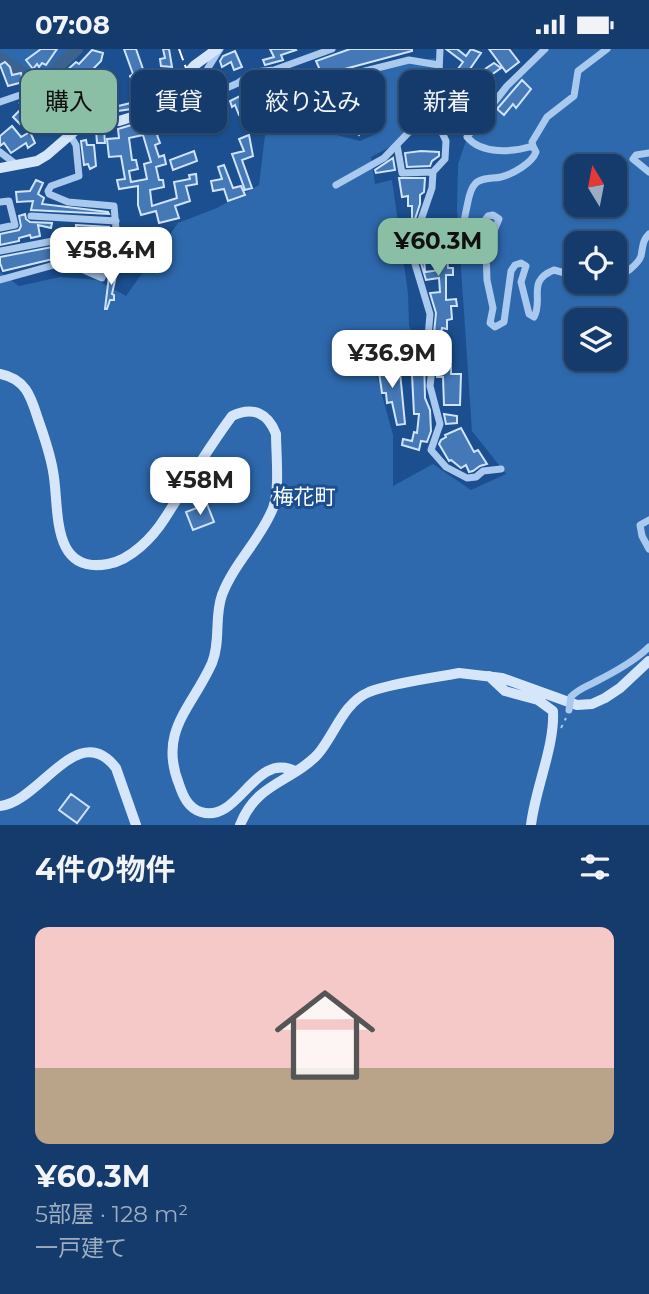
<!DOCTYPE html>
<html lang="ja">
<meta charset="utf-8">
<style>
body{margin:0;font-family:Montserrat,"Noto Sans JP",sans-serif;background:#1d4271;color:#f1f3f6;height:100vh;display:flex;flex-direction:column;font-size:26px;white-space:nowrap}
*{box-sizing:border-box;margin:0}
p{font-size:23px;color:#9dadc1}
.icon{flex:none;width:38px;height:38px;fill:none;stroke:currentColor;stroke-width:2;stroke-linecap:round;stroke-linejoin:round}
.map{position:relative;height:776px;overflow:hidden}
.sheet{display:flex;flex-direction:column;background:#143b6b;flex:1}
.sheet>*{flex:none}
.hud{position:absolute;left:21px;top:21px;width:607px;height:63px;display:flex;gap:14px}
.needle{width:46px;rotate:350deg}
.tools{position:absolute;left:564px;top:105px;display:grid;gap:14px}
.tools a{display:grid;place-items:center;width:63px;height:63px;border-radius:14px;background:#143b6b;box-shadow:0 2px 5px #0004,0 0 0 2px #33557e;font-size:35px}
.price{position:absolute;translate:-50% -60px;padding:0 16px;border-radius:14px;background:#fff;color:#222;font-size:23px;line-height:46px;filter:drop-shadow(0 2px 4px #0008)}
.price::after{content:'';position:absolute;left:50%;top:42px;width:21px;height:16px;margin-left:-10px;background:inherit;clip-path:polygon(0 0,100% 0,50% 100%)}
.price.active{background:#8abfa5;color:#111}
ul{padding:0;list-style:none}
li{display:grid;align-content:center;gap:14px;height:371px;padding:0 35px}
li+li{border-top:2px solid #33557e}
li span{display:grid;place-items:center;height:217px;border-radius:14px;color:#555}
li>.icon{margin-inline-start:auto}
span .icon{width:126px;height:126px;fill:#fffc;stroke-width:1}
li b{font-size:30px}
h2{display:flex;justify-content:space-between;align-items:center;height:84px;padding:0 35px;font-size:30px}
.chip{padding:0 24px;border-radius:14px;background:#143b6b;box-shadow:0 2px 5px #0004,0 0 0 2px #33557e;font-size:24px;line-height:63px}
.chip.active{background:#8abfa5;color:#111}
.status{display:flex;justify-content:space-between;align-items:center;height:49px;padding:0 35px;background:#143b6b;direction:ltr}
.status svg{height:19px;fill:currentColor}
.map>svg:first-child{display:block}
.green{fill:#2e69ad;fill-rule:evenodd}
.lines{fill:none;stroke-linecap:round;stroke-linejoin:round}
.river{stroke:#3c6290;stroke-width:12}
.building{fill:#4478b7;stroke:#cfe3fa;stroke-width:2;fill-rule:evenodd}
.path{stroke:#a9c9ee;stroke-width:2;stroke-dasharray:3.5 5;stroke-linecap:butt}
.street{stroke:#a9c9ee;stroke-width:7}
.secondary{stroke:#d6e6fa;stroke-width:10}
.rail{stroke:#fff;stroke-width:2;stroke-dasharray:12 5;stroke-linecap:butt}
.street-bridge{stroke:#a9c9ee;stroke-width:7}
.labels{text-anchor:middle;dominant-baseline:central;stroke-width:6;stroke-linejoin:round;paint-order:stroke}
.quarter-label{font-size:21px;fill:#fff;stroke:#1b4f8f}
</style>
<div class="status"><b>07:08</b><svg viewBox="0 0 49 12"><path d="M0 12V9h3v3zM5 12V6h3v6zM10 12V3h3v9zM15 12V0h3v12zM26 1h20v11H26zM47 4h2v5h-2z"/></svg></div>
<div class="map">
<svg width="649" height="776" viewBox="0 0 649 776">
<rect width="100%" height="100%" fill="#1b4f8f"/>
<path class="green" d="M0,0H72L35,33L6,11L0,12Z
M546,0H649V776H0V223L19,237L60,228L97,231L126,247L178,174L217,159L259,136L265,86L260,68L288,38L307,61L301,77L360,92L380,83L355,49L385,29L369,30L371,21L435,9L442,37L437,73L371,108L375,135L392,131L408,244L409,276L415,296L371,306L393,386V437L433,415L471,441L506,425L472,382L457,160L458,115L468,86L492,55ZM576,117H614V156H576ZM576,194H614V233H576ZM576,271H614V310H576Z"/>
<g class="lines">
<path class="river" d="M0,9L34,31L47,28L77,0"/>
</g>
<path class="building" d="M41,0H57L46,16L42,14L39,18L37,15L33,20L26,11Z
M124,0H136L151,43L140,49L130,27L133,25Z
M163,0H169L172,18L161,17L160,10L165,9Z
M270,0H295L296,1L281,6L283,11L265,16L263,11L274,8Z
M350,0H412V2L330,24L332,28L315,36L314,33L302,38L300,32L320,21L316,12Z
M446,0H457L466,7L471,0L481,4L463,30L455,24L463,13Z
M489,0H509L519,13L506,23Z
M92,1L103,4L101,12L93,20L97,25L94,29L99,32L89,44L85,40L80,44L66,32L69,27L65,23L76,13L79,15Z
M235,2L242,18L234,21L231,13L222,18L220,12L223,7Z
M5,13L10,18L12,26L21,24L23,33L8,37L0,16Z
M494,14L501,19L484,31L479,24Z
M360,30L363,39L340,46L344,51L322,61L314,50Z
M522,31L531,40L516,59L513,55L504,66L497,60Z
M445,34L459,36L456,40L464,34L471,39L466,45L480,55L466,74L455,66L453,69L447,65L450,61L444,56V50L448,44H444Z
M258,36L265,53L258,56L250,39Z
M242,46L249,62L239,66L235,56L232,58L230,52Z
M188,49L191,56L179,60L177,53Z
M27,50L62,77L57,83L49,76L42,84L34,77L40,71L32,64L26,70L22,66L24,71L20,75L13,68L24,57L20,54Z
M135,53L136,56L131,60L98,65V57L114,56V58Z
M347,55L360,71L356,74L362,82L359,86L356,83L351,85L343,71L334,77L330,71L333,69L332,67Z
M156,63L162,75L170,71L173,78L157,86L160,94L155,96L159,108L164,106L166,115L156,118L159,131H163L164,138L150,141L152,157L177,149L174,133L190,130L189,126L196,125L197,135L186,137L190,152L175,157L179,169L159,174L156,162L141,166L138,156V137L119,140L117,131L125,130L121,107L109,108L107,90L119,89L118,80L138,74ZM143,86L151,113L144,115L147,130L131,133L129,122L138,120L136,111H132L129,89Z
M12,77L21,88L30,83L35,94L28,99L26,94L11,104L4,94L0,97V87Z
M104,80L105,94H97L96,81Z
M249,86L253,107L242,111L252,139L245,141L232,105L244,102L239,90Z
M86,91L87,96H94L96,117L90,120L88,115L84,116L81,92Z
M194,102L197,112L173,121L170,111Z
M421,102L439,103V107L432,112L430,117L407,118L405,104Z
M393,109L395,121L376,124L375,121Z
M224,116L233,139L241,137L245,146L228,152L224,140L213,142L211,132L222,130L218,118Z
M399,129H425L424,143L420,146V155L414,173H412V157H408V147L402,148Z
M36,131L43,134L38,145L44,149L42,155L108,163L109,165L31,161L33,152L17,153L16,143L30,142Z
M25,165L26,170L30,173L52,174L51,179L38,176L40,187L31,189L30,186L19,189V192L0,196V185L19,181L21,177L19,167Z
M76,176L109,178V182L79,183L76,182Z
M154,179L158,194L135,202L131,193L128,194L126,189Z
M428,185L445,186L448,219H453V226H446V251L456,250L457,257H451L452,270L447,271V280L442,279L441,285L434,284L436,264L430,244L440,243L439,229L426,231L418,204L419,200L428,199ZM439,207L440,221L425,223L424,209Z
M73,194L101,206L98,220L88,214L70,209L53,210L3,222L0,214V208Z
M110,219L117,222L112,245L114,246V251H110L107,260H105Z
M411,306H424L425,349L430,361L431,382L427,393L421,392L419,401L402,396L403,390L412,392L414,383L417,384L419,365H414Z
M385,308L388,324L400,323L405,375L397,376L392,353L387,354L386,344H382L377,310Z
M437,310H441V316L451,317V325H461L460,356H444L443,328H437Z
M444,365L457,367V374L446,375Z
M461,379L474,403L478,401L487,415L480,417L473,422L469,423L466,416L461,419L451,411L449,412L439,395L441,391L446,388L445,386Z
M207,455L214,473L193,481L186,463Z
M71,745L89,758L77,774L59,761Z"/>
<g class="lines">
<path class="path" d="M561,679L566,669"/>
<path class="street" d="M220,0L201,30L203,37L213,45L238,34L254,23L274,21L332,0
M440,0L437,73L446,92L445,110L433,123L432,139L413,194L412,205L430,265L428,288L432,319L430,337L440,375L431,401L446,418L467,429L476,428L483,422L501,420
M545,0L507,37L467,88C482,106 513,103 533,97L536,103C532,114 513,125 501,128C493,130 481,128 475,135C469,141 468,154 466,162C464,170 463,181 468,189L473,188L488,167L493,166L499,170L486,201L487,231L493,259L490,274L495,278L504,273L511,222L515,216L521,214L526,217L521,233L529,265L534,268C544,250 526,232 554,221L576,227
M274,21L273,28C283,36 294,39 305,48L349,26L409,11L439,16
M305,48L330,82
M0,53L29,43L76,80
M151,59L186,38L202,33
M70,86L76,96L79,127L51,137L48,142L49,145L68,153L114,157L116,180
M397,96L402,124L433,123
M533,97L532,93L547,68L574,47L578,22L607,0
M0,103L17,116
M649,104L636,106L633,110L649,123
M336,136L384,109L409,83L437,73
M0,153L9,152L15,176L0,179
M31,167L116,172
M0,202L74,188L108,202L102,229L70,215L54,216L0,231
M614,230C623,226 638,216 641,207C643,198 642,192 649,185
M649,471L640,476L642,487L649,500
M571,648C578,640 586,638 595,633C613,624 635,612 649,598"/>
<path class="secondary" d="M0,119L37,112L47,106L84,74L119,72L135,67L144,59L170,43L195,16L217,0
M0,325C26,330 31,348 38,370C44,387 50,404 53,422C60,457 49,526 108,515C131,511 153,488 165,469C187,435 208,399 232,367C253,357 268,364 276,385C276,405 280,441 273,459C261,490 234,514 222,546C214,568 221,592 212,614C192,659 158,682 179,735C183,747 188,759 201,763C239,775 254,702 295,722
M489,627L505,642L538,651L553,662C555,697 535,740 531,776
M0,757C40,753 78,669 116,719L136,776
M240,776C257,733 291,734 318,705C335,685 343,654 369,643C392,634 433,629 459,624L502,629L577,656L592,655L605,649L620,639L649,612"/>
<path class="rail" d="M179,0L209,82"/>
<path class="street-bridge" d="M569,661L571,648"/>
</g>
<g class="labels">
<g class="quarter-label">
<text x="304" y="447">梅花町</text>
</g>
</g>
</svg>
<div class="tools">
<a><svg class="needle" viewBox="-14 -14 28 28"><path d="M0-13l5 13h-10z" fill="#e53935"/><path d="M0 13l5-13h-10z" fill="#9dadc1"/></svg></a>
<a><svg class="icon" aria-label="locate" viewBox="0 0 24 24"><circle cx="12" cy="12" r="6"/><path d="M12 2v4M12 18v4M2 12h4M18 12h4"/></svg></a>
<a><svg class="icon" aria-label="layers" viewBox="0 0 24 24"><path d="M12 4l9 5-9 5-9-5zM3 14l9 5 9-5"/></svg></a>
</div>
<b class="price active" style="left:438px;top:229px">¥60.3M</b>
<b class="price" style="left:111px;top:238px">¥58.4M</b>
<b class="price" style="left:392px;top:341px">¥36.9M</b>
<b class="price" style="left:200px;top:468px">¥58M</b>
<div class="hud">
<a class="chip active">購入</a>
<a class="chip">賃貸</a>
<a class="chip">絞り込み</a>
<a class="chip">新着</a>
</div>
</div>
<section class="sheet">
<h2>4件の物件<svg class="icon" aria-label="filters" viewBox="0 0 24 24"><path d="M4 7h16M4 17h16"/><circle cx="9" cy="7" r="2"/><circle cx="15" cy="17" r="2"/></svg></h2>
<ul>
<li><span style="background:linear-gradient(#f6c9c9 65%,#b9a48a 0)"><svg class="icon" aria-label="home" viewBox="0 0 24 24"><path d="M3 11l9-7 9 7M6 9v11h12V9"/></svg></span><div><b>¥60.3M</b><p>5部屋 · 128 m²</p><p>一戸建て</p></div></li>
</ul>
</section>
